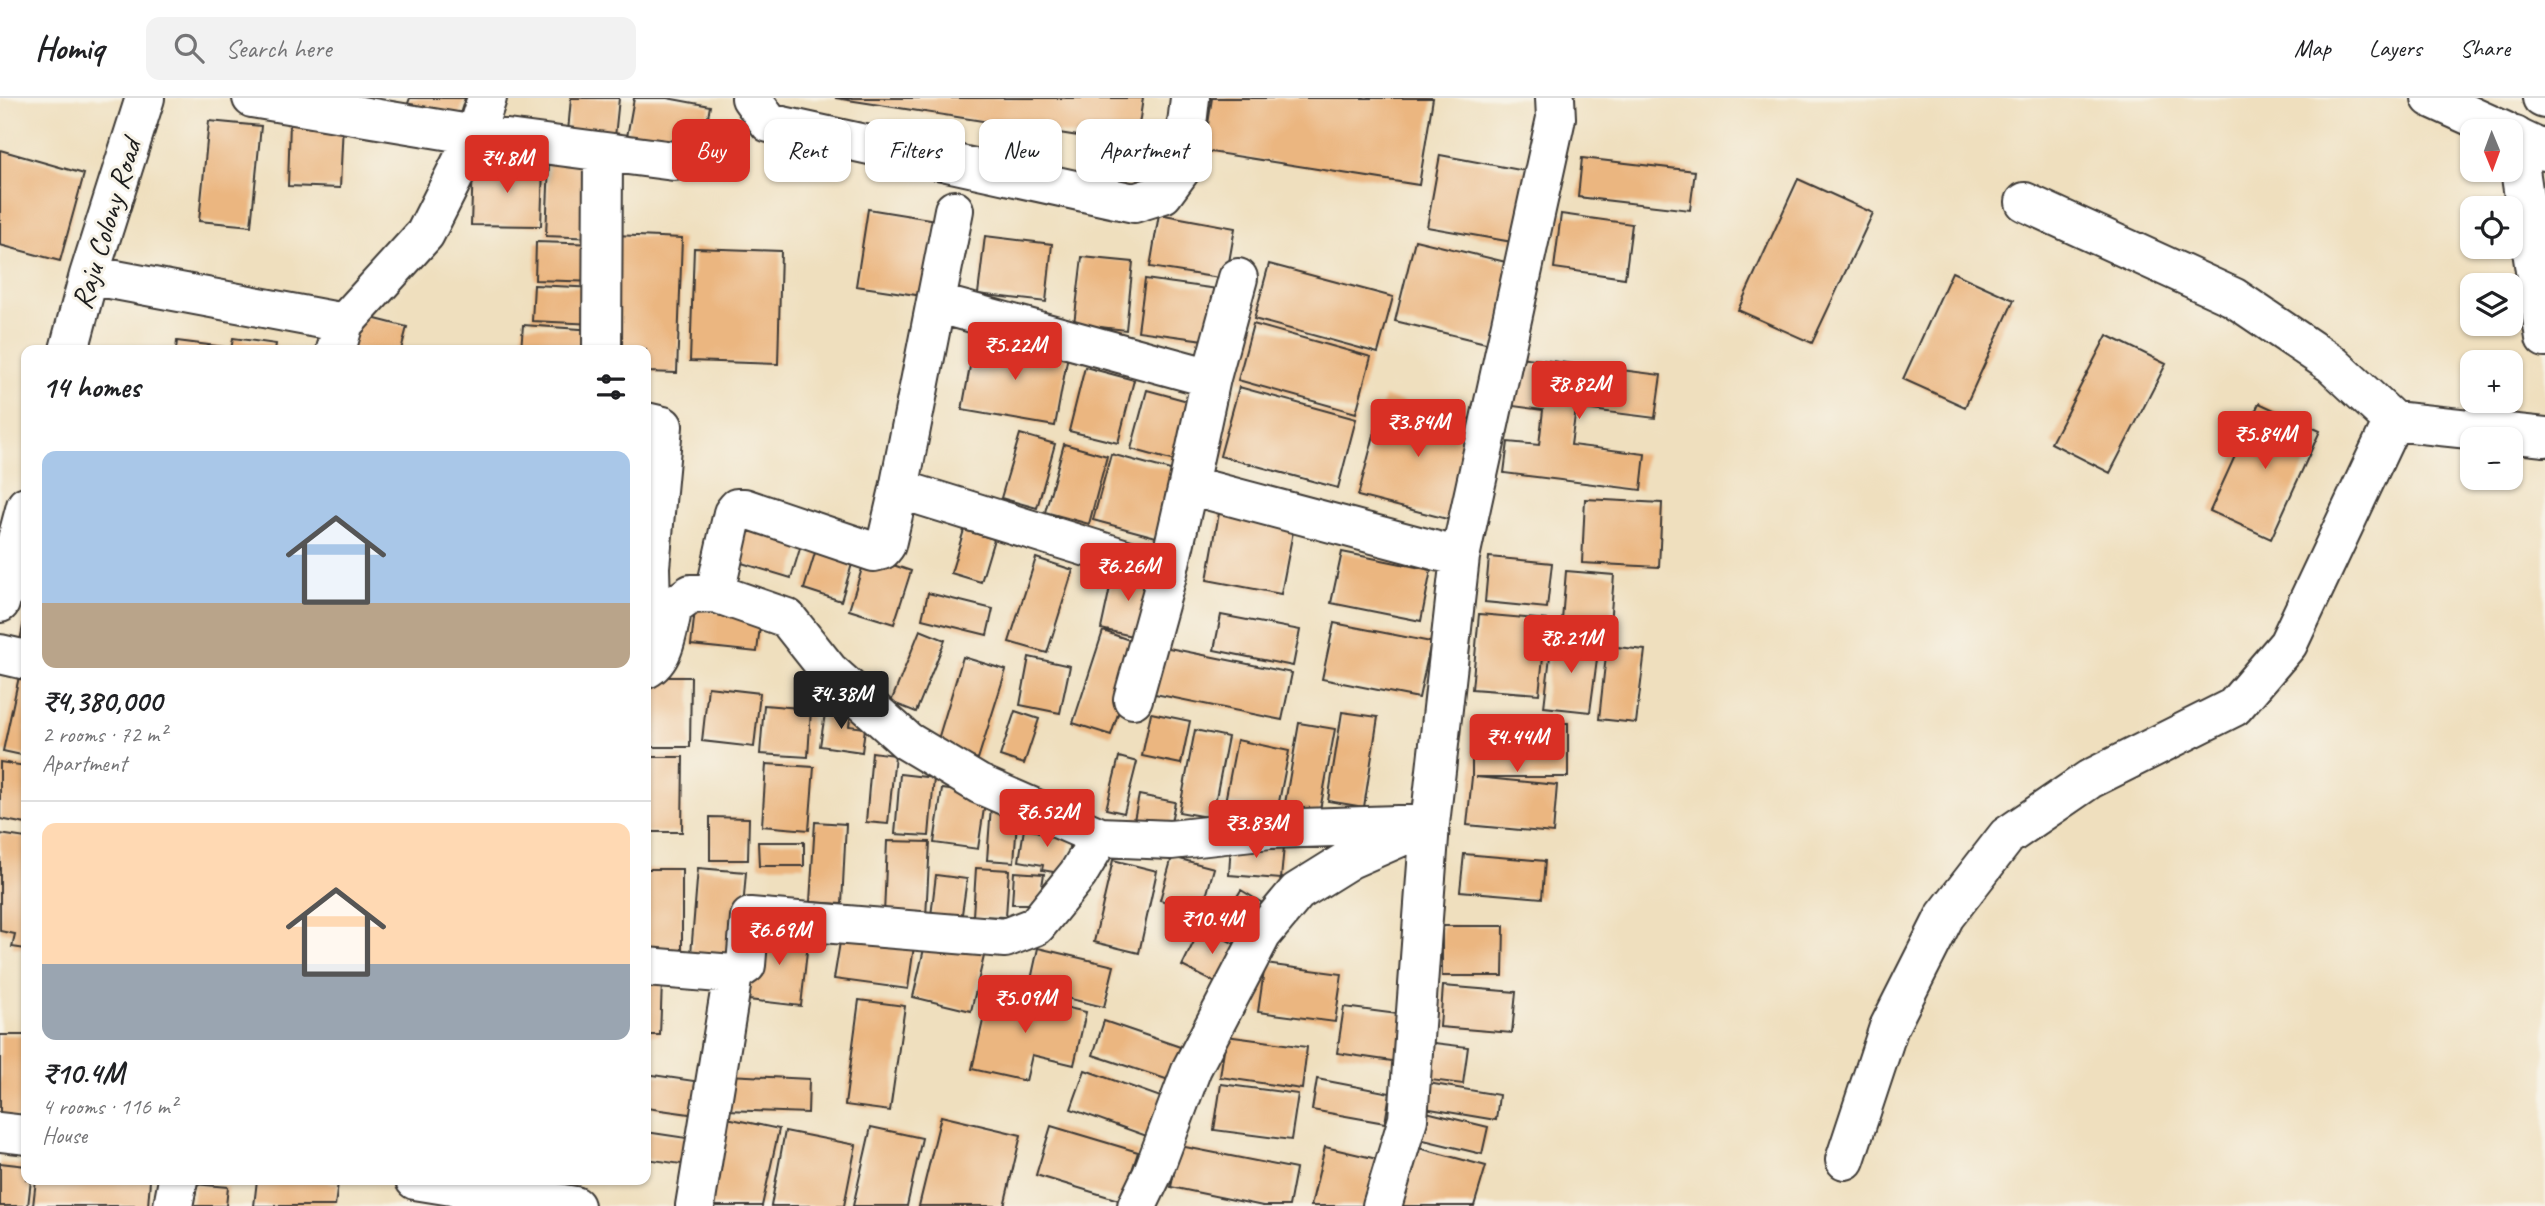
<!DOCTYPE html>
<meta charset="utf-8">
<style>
body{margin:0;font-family:Caveat,sans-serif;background:#f2f2f2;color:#202124;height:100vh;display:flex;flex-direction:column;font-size:26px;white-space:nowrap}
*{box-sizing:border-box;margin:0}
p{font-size:23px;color:#757577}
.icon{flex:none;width:38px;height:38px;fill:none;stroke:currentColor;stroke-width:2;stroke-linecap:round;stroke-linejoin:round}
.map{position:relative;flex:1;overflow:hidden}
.sheet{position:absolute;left:21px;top:247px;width:630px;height:840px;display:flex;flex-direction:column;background:#fff;border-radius:14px;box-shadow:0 2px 5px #0004}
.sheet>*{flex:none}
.guide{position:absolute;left:672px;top:21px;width:665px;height:63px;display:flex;gap:14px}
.needle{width:46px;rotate:179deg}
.fabs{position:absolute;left:2460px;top:21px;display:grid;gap:14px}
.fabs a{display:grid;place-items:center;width:63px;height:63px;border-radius:14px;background:#fff;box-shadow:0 2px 5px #0004;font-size:35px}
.price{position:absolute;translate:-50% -60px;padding:0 16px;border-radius:7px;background:#d93025;color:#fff;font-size:23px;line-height:46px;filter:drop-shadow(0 2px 4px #0008)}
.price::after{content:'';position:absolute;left:50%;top:42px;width:21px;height:16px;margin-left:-10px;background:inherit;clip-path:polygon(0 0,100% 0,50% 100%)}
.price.on{background:#222;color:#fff}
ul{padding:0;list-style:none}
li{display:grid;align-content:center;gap:14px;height:371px;padding:0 21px}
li+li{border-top:2px solid #e0e0e0}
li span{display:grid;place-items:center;height:217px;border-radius:14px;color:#555}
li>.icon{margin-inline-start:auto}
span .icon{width:126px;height:126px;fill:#fffc;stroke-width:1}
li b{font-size:30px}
h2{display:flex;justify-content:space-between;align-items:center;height:84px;padding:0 21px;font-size:30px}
.chip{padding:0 24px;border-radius:14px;background:#fff;box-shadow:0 2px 5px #0004;font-size:24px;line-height:63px}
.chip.on{background:#d93025;color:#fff}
header{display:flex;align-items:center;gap:42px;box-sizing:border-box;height:98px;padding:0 35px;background:#fff;border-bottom:2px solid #e0e0e0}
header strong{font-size:33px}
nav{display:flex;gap:38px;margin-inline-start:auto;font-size:24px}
.search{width:490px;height:63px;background:#f2f2f2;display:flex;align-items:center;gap:18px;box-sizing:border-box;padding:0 24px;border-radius:14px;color:#757577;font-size:26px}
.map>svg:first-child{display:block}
.building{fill:#ebb680}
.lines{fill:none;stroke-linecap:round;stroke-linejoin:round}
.minor-casing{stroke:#3c3934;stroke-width:42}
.major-casing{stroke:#3c3934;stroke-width:42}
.minor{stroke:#fff;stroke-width:38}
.major{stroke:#fff;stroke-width:38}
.labels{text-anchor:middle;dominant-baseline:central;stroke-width:6;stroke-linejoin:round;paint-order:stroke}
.street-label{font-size:30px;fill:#1c1c1c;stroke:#f7f3e8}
</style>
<header>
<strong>Homiq</strong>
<div class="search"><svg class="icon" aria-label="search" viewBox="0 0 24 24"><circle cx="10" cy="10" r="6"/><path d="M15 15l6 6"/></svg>Search here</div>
<nav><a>Map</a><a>Layers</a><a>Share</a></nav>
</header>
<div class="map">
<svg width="2545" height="1108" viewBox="0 0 2545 1108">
<rect width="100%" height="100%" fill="#f7f3e8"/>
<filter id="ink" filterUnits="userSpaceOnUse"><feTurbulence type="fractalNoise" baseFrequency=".0143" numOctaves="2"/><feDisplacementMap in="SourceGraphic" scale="14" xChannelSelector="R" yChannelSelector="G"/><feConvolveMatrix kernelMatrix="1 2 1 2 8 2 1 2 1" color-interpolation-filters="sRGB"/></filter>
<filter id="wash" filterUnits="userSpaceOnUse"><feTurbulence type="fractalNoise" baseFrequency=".00686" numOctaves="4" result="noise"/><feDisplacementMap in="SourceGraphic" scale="28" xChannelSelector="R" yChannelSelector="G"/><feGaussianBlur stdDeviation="1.57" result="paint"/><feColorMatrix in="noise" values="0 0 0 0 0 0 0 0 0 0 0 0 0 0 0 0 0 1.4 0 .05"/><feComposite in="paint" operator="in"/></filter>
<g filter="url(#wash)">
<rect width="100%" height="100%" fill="#efdfbe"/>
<g id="blocks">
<path class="building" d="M410,0H465L457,25L407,8Z
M571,0H619L614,49L567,45Z
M634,0H667L710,8L700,64L625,50Z
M835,0H1143L1136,47Z
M1212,0H1433L1419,87L1204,53Z
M209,23L261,28L251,128L199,123Z
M290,23L343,25L340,90L288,88Z
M0,52L84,76L60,163L0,147Z
M1440,57L1531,74L1518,145L1427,129Z
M1582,60L1695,73L1690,112L1578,99Z
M549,64L600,66L596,140L546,138Z
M473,66L543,68L541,128L471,127Z
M1798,81L1873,115L1812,245L1738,212Z
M868,111L936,122L923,198L856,188Z
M1159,116L1235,130L1226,181L1150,169Z
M1561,116L1632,126L1625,180L1554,170Z
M614,137L682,140L677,275L646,274V252H610Z
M985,138L1052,146L1046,204L978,196Z
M1415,142L1514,166L1494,247L1395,223Z
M536,144L599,146L598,184L535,182Z
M694,150L781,153L778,266L690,263Z
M1082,159L1133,164L1126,232L1074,226Z
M1269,166L1393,199L1378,255L1254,221Z
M1952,174L2014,202L1965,309L1903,281Z
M1145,181L1218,191L1211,243L1138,233Z
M534,187L596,190L595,226L532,223Z
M356,216L407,229L401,252H347Z
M1253,226L1371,259L1356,315L1238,282Z
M523,227L594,232L592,252H521Z
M2107,237L2166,266L2110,375L2051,345Z
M233,240L276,246L275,252H231Z
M975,241L1068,257L1055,328L962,312Z
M177,243L224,249V252H176Z
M1519,259L1661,277L1655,320L1576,310L1571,347L1645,356L1641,392L1504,375L1508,344L1539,347L1543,312L1513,308Z
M1085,269L1134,282L1118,345L1069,333Z
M1239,289L1356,321L1338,390L1220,358Z
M1147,292L1195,305L1178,364L1131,351Z
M1384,299L1477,323L1451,422L1358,398Z
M2259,305L2320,333L2271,441L2210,413Z
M1020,336L1055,346L1037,410L1001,400Z
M1064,346L1107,358L1089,426L1045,414Z
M1111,356L1174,373L1156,439L1093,422Z
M1585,401L1662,405L1659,469L1582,465Z
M1221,404L1296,418L1281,496L1207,482Z
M743,426L802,444L791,480L732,462Z
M964,432L994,441L981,484L951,475Z
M818,445L855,456L841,503L804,491Z
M1342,454L1431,472L1421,523L1331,505Z
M866,458L911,473L894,526L849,512Z
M1489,459L1552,465L1547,510L1485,504Z
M1036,460L1073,472L1047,555L1009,544Z
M1114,471L1155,480L1141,540L1101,531Z
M1566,473L1614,477L1609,539L1561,535Z
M928,495L993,511L987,537L922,521Z
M695,512L761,519L757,554L691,547Z
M1479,516L1547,522L1539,596L1472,591Z
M1221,517L1300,532L1293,568L1214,552Z
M25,518H26V549L19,548Z
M1334,525L1431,544L1419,600L1322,581Z
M920,532L945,542L916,614L891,604Z
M1103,533L1141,546L1111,637L1073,625Z
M1552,541L1599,546L1590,614L1544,609Z
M1159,548L1292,575L1282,622L1150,595Z
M1607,548L1645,552L1636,625L1599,621Z
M963,559L1006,572L978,661L936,648Z
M1029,559L1070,568L1060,615L1020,607Z
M20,574L26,575V658L3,653Z
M646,579H691L690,649H646Z
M708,589L760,595L754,649L702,643Z
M764,607L811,611L808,659L760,656Z
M826,609L851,613L849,628L865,630L862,654L820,648Z
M1015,613L1039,621L1024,666L1000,658Z
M1342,614L1378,619L1364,709L1328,703Z
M1151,615L1190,623L1181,666L1142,658Z
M1299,625L1335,631L1318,723L1283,717Z
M1472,625H1568V679H1476L1557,687L1553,735L1467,727L1472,679Z
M1195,632L1228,639L1212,720L1179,714Z
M1237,642L1289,653L1277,714L1225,704Z
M872,654L895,657L888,726L866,724Z
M646,659H683L682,734H646Z
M1119,659L1137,664L1124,715L1106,711Z
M0,664L26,668V726L0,721Z
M766,666L814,669L809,732L762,728Z
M900,676L934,680L929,738L895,736Z
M942,691L986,697L978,751L934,745Z
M1139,697L1175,704L1168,739L1132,732Z
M991,708L1018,710L1014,764L987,762Z
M710,719L749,720L748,762H710Z
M815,724L846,726L842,806L810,804Z
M1072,729L1065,776L1042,772L1043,767L1019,763L1024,731L1049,735Z
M0,736L26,740V851L12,849L15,836L0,833Z
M887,743L930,744L926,819L884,817Z
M1231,743L1284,748L1281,781L1229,777Z
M758,744H804V768H759Z
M1464,756L1545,763L1542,800L1460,793Z
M1172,759L1214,770L1202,813L1160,802Z
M1113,762L1157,773L1139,855L1094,844Z
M698,770L746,774L739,860L691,856Z
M976,770L1009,772L1006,819L973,818Z
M646,771H682V859H646Z
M1014,774L1044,776L1039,806H1012Z
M936,777L967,781L960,830L930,826Z
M1241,792L1269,809L1248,843L1220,826Z
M1442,828H1504L1503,878H1442Z
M1201,829L1241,849L1222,888L1182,868Z
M757,830L809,835L801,908L749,902Z
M841,838L914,848L908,891L834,881Z
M926,842L985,854L971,913L913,899Z
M1038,850L1114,868L1104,909L1029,891Z
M1265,866L1342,876L1335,924L1258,914Z
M646,883L662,884L660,937H646Z
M1443,888L1516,894L1512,935L1440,929Z
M990,892L1086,914L1074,967L1032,957L1026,983L972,971Z
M859,902L905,908L890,1013L845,1007Z
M1344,909L1413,918L1406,965L1337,955Z
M1104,923L1186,951L1175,984L1093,957Z
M0,937H26V1019L0,1020Z
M1226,938L1307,949L1302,991L1220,979Z
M1426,944L1468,949L1463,986L1422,981Z
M1085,972L1169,1002L1155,1041L1071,1011Z
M646,976L701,984L697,1017L646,1010Z
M728,977L809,981L808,1015L727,1012Z
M1317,981L1390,995L1385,1025L1312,1012Z
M1428,985L1499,997L1496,1022L1424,1010Z
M1221,986L1298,996L1291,1042L1214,1032Z
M1418,1012L1488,1029L1482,1056L1411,1039Z
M941,1018L1021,1037L1004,1108H919Z
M727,1020L779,1031L762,1108H707Z
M1051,1028L1138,1054L1122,1103L1036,1077Z
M871,1029L922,1040L907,1108H853Z
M785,1033L856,1047L844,1108H771Z
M646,1034L700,1042L695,1068L646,1061Z
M1180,1048L1296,1071L1289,1108H1263L1171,1089Z
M1325,1049L1377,1061L1366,1108H1311Z
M1415,1049L1486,1068L1474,1108H1398Z
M0,1065L26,1068V1082H31L28,1108H0Z
M36,1082H150L148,1108H33Z
M257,1082H302L338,1085L335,1108H254Z
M194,1086L228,1089L226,1108H192Z"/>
</g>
</g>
<g filter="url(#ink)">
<use href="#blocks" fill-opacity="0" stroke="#3c3934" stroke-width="2"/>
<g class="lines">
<defs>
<path id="minor" d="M252,0L475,37L425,136L344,225
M487,0L475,37L674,63
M751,0L769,25L1134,105L1163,96L1182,70L1190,0
M2515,38L2545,240
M2025,104L2233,199L2332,266L2393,323L2545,339
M89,177L344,225L336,252
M1238,180L1211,280L1188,387L1460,459
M936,205L1211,280
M69,252L89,177L145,0
M602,252L603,54
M646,324L663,328L650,469L652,545
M899,391L954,112
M715,495L733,415L737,410H744L874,454L882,452L886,447L899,391L1168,474L1188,387
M0,505L26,408
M0,556L26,562
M646,571C666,561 668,528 673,509L691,496L715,495L787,520L829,573L907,643L979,686L1100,739L1078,776L1036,828L1005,840L750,819L746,867L733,876L646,869
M1133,601L1168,474
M1100,739L1171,742L1270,731L1430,726L1460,459L1556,20L1555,0
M0,1034L26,1037
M1845,1062L1889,929L1945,818L2007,738L2090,681L2234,609L2288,546L2393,323
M415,1082L575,1108
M173,1108L178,1082
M695,1108L733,876
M1137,1108L1152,1077L1192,970L1262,836L1297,794L1350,761L1430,726L1408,1021L1382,1108"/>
<path id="major" d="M2431,0L2504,33
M2542,0L2545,1
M2511,37L2545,53"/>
</defs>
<use href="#minor" class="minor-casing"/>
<use href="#major" class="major-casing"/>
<use href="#minor" class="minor"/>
<use href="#major" class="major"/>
</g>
</g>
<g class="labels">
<g class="street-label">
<text transform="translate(106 126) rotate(-73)">Raju Colony Road</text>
</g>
</g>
</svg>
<div class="fabs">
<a><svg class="needle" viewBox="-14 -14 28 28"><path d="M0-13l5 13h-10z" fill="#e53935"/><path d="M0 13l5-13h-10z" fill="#757577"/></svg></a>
<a><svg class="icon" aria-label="locate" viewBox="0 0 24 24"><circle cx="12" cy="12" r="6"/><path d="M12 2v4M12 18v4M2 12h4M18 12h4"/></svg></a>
<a><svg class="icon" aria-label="layers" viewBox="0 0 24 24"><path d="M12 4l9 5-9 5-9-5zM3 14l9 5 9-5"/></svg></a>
<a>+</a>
<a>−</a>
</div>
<b class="price" style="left:507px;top:97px">₹4.8M</b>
<b class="price" style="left:1015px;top:284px">₹5.22M</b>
<b class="price" style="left:1579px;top:323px">₹8.82M</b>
<b class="price" style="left:1418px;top:361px">₹3.84M</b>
<b class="price" style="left:2265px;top:373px">₹5.84M</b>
<b class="price" style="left:1128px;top:505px">₹6.26M</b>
<b class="price" style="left:1571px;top:577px">₹8.21M</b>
<b class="price on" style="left:841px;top:633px">₹4.38M</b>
<b class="price" style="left:1517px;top:676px">₹4.44M</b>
<b class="price" style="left:1047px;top:751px">₹6.52M</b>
<b class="price" style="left:1256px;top:762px">₹3.83M</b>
<b class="price" style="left:1212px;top:858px">₹10.4M</b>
<b class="price" style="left:779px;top:869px">₹6.69M</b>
<b class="price" style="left:1025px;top:937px">₹5.09M</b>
<div class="guide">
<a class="chip on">Buy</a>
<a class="chip">Rent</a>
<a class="chip">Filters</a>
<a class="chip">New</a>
<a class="chip">Apartment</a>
</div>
<section class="sheet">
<h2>14 homes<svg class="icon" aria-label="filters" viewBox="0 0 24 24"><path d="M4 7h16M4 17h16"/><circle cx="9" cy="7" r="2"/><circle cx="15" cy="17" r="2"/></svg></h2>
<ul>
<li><span style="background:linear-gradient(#a9c7e8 70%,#b9a48a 0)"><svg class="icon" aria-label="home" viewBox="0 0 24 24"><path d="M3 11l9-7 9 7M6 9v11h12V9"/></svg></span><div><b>₹4,380,000</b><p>2 rooms · 72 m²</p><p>Apartment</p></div></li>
<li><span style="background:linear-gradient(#ffd9b3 65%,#9aa5b1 0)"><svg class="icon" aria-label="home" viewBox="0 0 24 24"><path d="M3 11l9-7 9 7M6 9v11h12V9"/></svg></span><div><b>₹10.4M</b><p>4 rooms · 116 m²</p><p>House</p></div></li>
</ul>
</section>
</div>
